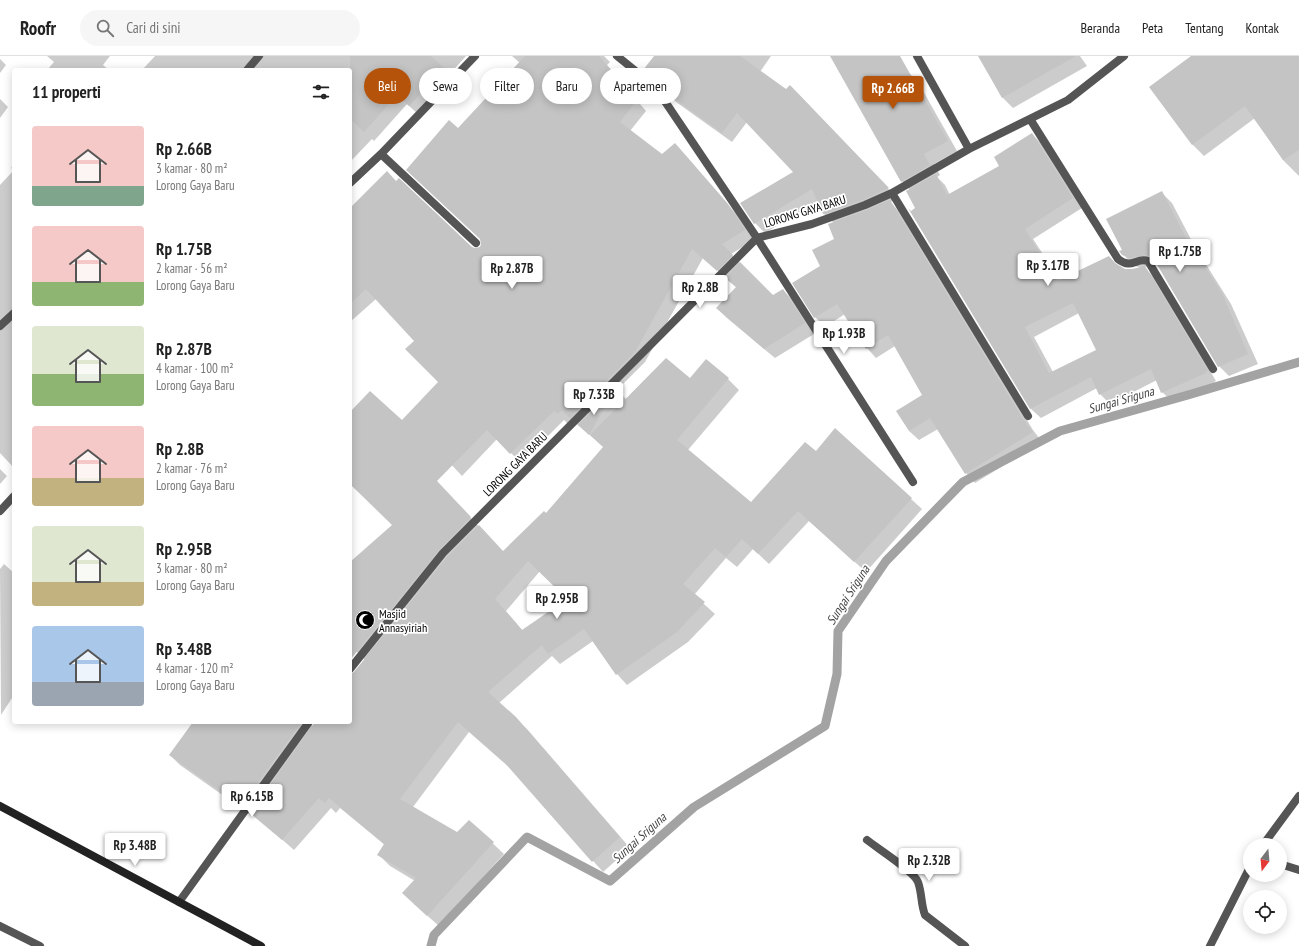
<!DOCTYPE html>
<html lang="id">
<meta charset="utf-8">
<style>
body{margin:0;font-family:"PT Sans Narrow",sans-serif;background:#f6f6f6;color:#222;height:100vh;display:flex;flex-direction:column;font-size:15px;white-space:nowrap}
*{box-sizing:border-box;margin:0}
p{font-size:13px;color:#767676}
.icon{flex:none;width:22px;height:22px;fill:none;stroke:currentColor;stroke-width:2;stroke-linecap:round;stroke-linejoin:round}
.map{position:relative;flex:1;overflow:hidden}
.panel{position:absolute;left:12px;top:12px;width:340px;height:656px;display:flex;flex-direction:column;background:#fff;border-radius:4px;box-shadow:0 2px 10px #0003}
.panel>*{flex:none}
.banner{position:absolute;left:364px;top:12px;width:380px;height:36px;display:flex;gap:8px}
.needle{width:26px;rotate:196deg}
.tools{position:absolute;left:1243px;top:782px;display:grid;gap:8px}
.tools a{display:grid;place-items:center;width:44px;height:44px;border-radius:50%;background:#fff;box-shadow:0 2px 10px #0003;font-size:20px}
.price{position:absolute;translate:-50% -34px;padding:0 9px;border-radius:4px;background:#fff;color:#222;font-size:13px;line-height:26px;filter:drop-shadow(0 1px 2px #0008)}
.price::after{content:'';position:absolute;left:50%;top:24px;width:12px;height:9px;margin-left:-6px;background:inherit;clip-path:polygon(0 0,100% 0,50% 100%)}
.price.on{background:#b45309;color:#fff}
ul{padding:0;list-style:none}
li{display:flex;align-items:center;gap:12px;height:100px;padding:0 20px}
li span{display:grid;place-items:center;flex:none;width:112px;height:80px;border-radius:4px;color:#555}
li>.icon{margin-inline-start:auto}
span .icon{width:48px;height:48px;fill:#fffc;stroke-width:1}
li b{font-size:17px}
h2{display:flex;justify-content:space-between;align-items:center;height:48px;padding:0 20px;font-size:17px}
.pill{padding:0 14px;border-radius:18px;background:#fff;box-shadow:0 2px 10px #0003;font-size:14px;line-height:36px}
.pill.on{background:#b45309;color:#fff}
header{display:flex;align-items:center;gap:24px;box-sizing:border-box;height:56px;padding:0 20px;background:#fff;border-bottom:1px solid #e0e0e0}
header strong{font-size:19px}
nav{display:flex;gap:22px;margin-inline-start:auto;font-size:14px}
.search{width:280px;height:36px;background:#f6f6f6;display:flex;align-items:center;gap:10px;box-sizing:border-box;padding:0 14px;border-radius:22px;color:#767676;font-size:15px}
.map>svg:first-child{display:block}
.shadow{fill:#0003;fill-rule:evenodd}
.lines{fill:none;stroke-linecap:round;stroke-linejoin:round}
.stream{stroke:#a3a3a3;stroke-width:9}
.building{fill:#c4c4c4;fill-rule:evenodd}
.street{stroke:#555;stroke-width:8}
.secondary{stroke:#222;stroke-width:8}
.labels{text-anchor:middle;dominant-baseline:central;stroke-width:3.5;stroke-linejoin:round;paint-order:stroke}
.street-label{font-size:12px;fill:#000;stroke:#fff}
.poi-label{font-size:12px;fill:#000;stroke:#fff;text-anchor:start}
.water-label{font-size:13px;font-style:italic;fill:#444;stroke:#fff}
</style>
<header>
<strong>Roofr</strong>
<div class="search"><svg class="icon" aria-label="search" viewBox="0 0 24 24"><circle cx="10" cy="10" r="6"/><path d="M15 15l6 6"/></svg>Cari di sini</div>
<nav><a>Beranda</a><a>Peta</a><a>Tentang</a><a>Kontak</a></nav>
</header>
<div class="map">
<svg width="1299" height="890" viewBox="0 0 1299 890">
<rect width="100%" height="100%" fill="#fff"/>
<path class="shadow" d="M47,0H110L103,9L109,14H47L54,6Z
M155,0H466L449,19L453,22L419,59L407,48L374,85L372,83L350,106V14H142Z
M512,0H604L610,6L607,9L646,55L630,75L662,100L685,99L737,159L754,184L731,198L773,240L783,234L793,244L814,278L775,302L727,262L717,252L737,232L728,223L703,202L645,306L617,334L626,343L690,323H728L739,334L688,394L751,447L816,396L835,374L922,453L866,516L809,465L769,508L753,493L737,511L726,502L694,539L715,558L688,586L627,629L617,618L593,585L560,608L552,600L499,647L527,673L630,792L603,816L511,713L469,676L413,751L457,778L469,765L504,798L439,870L414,848L415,825L390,810L379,799L385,789L340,752L336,757L331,752L294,794L253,758L252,760L180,709L170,699L194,666H309L317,674L324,666H350V634L365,604L350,589V507L393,469L350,428V359L434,423L503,496L546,458L604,391L572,364L568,368L564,364L521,407L497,383L462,420L407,361L439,326L415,285L376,243L350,266V172L472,192L475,193L480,192L482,188L458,73L520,7ZM540,515L569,544L523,575L506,555Z
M655,0H771L760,16L786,34L800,40L898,143L890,146L899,155L1033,374L1042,386L975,427L966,417L938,373L919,384L909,375L924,339L895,290L876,302L867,292L845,258L825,271L815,261L821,211L836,184L834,167L824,158L818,145L765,177L755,167L795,116L747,66L732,86L676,46L645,14Z
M979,0H1080L1087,10L1013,52L1003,42Z
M1193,0H1299V120L1283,104L1255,62L1204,100L1192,88Z
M0,3L6,9L0,17Z
M908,16L918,26L957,95L934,108L940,119L937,121L945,129L950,139L1001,110L1032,78L1041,87L1082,152L1033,183L1060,224L1109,201L1119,211L1125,214H1132L1141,212L1133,209L1123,198V194L1162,137L1172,147L1195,191L1231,248L1258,308L1229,320L1219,310L1158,209L1156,208L1144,211L1154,221L1216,325L1214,326L1215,327L1172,345L1162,336L1157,324L1110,348L1100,338L1097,332L1041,362L1031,353L911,156L917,152L910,134L902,125ZM1079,257L1098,294L1053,316L1034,281Z
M0,43L8,51L0,62Z
M14,108V412L0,397V129L14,114L11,112Z
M0,413L7,420L0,428Z
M4,508L14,517V639L1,659L0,513Z"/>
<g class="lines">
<path class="stream" d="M431,890L434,879L527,781L610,825L694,751L825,670L837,618L838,575L886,505L963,426L1060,375L1188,339L1299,306"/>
</g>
<path class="building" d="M350,0H431L444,12L409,50L397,39L364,76L350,63Z
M525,0H599L637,44L620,66L662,98L675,87L728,148L745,174L722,188L733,199L717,215L692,193L635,296L570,362L562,354L558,358L554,355L510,398L487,374L437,425L471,461L439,494L350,604V506L392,469L350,428V356L370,335L402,364L438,326L405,293L414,285L366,233L350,248V152L387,115L396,125L399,122L472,191L475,192L480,191L481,188L480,183L406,114L449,64L458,72Z
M654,0H740L786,33L790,29L889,132L863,144L823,158L812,133L754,168L740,147L793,116L737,57L722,77L665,36L643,14Z
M830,0H900L948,85L924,98L930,109L901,126Z
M978,0H1076L1002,42Z
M1191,0H1299V94L1283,104L1245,50L1192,89L1149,31Z
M1032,77L1073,142L1025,173L1057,225L1109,200L1115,207L1125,213H1132L1145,210L1208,315L1205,316L1206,317L1161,337L1151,313L1099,339L1091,321L1030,353L908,152L911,155L915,152L906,135L936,118L947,139L999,110L994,101ZM1073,247L1096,294L1049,317L1025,271Z
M1162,135L1185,180L1222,237L1248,298L1218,311L1153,202L1151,200L1145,199L1130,202L1122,199L1119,195L1122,194L1106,163Z
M890,144L1023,363L1033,376L965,418L930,362L909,375L896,355L922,339L888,279L866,293L837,248L814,262L792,227L820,210L812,194L834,183L828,168L867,154Z
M740,206L773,239L783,233L805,267L764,293L716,252L736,231L725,222Z
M666,302L690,322L706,303L729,322L677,384L751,446L805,386L816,395L835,372L912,442L854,506L798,455L758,498L742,483L726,501L715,492L683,528L705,546L677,576L616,619L584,573L548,598L542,589L488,636L516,661L620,781L592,806L505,707L458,666L400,743L457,776L469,764L494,786L427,860L402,837L416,822L377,799L384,788L329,742L325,747L319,742L282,784L250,757L313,669L314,666H350V618L354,616L447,501L479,469L503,495L544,455L546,457L603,391L590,379ZM528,505L567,543L522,574L495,543Z
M616,332L589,379L578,369Z
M193,666H302L241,750L169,699Z"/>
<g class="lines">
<path class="street" d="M617,0L643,21L662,41L757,182L913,426
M917,0L969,93
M247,14L259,0
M1030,63L1118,203C1132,214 1136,201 1148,205L1213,313
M381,98L476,187
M350,127L381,98L475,0
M892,137L1028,360
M0,270L14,257
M0,455L14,440
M350,613L443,497L757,182L812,168L865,149L892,137L969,93L1068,44L1124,0
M867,784C877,792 915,816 918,826C922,837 921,849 925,859L965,890
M1263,789L1299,740
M1280,808L1299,814
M179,846L309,666
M0,870L40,890
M1210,890L1250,811"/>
<path class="secondary" d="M0,750L261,890"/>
</g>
<defs>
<symbol id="mosque-disc" viewBox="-11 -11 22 22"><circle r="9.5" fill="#000" stroke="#fff"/><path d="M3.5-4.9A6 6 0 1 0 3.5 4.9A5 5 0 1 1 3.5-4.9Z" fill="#fff"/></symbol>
</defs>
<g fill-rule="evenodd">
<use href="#mosque-disc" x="354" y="553" width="22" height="22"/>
</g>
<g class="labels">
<g class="street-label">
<text transform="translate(805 155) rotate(-17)">LORONG GAYA BARU</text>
<text transform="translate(515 408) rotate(-45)">LORONG GAYA BARU</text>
</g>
<g class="poi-label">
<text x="379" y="557">Masjid<tspan x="379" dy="14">Annasyiriah</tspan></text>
</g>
<g class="water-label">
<text transform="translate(1121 344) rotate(-16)">Sungai Sriguna</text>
<text transform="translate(848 539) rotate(-57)">Sungai Sriguna</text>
<text transform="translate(639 782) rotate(-42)">Sungai Sriguna</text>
</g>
</g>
</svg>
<div class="tools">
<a><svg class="needle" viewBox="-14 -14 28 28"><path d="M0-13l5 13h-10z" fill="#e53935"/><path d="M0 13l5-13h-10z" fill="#767676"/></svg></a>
<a><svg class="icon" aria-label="locate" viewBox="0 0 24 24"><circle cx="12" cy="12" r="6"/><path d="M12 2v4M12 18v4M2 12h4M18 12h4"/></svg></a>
</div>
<b class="price on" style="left:893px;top:54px">Rp 2.66B</b>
<b class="price" style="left:1180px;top:217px">Rp 1.75B</b>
<b class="price" style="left:1048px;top:231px">Rp 3.17B</b>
<b class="price" style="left:512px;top:234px">Rp 2.87B</b>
<b class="price" style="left:700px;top:253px">Rp 2.8B</b>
<b class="price" style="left:844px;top:299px">Rp 1.93B</b>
<b class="price" style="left:594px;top:360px">Rp 7.33B</b>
<b class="price" style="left:557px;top:564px">Rp 2.95B</b>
<b class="price" style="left:252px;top:762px">Rp 6.15B</b>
<b class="price" style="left:135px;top:811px">Rp 3.48B</b>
<b class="price" style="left:929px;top:826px">Rp 2.32B</b>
<div class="banner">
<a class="pill on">Beli</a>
<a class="pill">Sewa</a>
<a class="pill">Filter</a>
<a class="pill">Baru</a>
<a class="pill">Apartemen</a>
</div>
<section class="panel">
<h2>11 properti<svg class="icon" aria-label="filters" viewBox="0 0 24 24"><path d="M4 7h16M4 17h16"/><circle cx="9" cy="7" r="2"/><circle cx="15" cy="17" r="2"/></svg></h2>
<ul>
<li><span style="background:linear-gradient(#f6c9c9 75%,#7fa58c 0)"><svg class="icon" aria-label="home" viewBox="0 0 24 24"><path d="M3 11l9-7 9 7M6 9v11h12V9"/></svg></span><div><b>Rp 2.66B</b><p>3 kamar · 80 m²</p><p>Lorong Gaya Baru</p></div></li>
<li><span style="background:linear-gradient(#f6c9c9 70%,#8fb573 0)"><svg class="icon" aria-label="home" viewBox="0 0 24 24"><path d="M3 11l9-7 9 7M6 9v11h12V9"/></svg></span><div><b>Rp 1.75B</b><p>2 kamar · 56 m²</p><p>Lorong Gaya Baru</p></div></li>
<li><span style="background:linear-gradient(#dfe7d0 60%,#8fb573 0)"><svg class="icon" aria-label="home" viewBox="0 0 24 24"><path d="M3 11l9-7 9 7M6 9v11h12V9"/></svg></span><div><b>Rp 2.87B</b><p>4 kamar · 100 m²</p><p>Lorong Gaya Baru</p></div></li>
<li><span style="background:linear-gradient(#f6c9c9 65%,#c2b280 0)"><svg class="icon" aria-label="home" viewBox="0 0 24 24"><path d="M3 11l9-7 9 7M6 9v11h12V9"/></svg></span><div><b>Rp 2.8B</b><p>2 kamar · 76 m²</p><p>Lorong Gaya Baru</p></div></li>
<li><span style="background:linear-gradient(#dfe7d0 70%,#c2b280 0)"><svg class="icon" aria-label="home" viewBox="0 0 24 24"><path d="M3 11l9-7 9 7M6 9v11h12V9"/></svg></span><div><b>Rp 2.95B</b><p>3 kamar · 80 m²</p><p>Lorong Gaya Baru</p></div></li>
<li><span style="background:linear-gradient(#a9c7e8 70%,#9aa5b1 0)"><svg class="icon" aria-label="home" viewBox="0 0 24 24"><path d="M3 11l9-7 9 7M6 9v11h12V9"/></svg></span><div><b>Rp 3.48B</b><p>4 kamar · 120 m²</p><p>Lorong Gaya Baru</p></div></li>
</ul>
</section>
</div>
